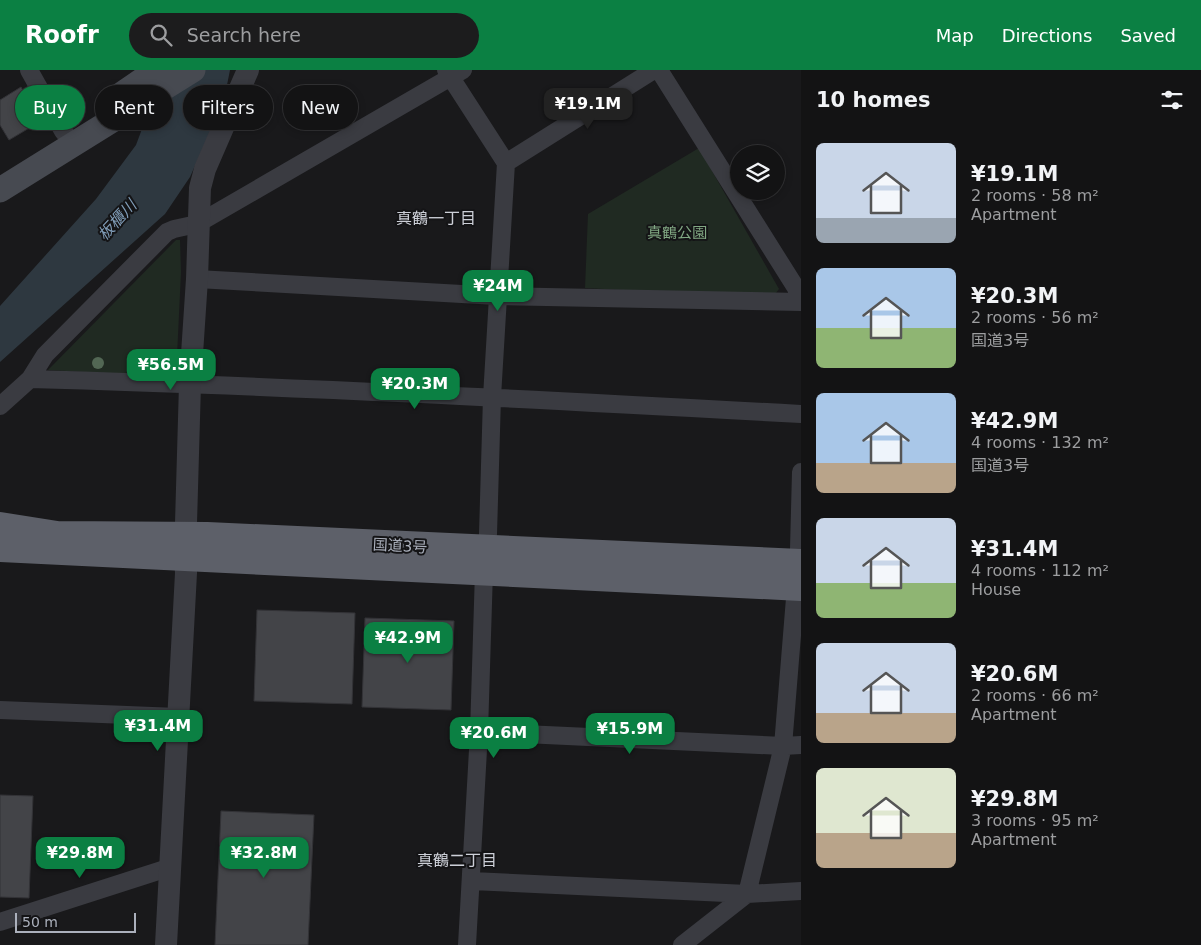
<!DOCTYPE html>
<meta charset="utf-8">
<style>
body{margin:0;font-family:"DejaVu Sans","Noto Sans JP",sans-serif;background:#1c1c1d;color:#f1f3f6;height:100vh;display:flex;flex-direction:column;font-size:19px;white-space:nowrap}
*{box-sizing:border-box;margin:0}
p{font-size:16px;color:#9d9ea0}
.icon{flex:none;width:28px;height:28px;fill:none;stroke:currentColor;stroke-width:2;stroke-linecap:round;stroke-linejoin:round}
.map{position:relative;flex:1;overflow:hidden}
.details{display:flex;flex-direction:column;background:#131314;width:400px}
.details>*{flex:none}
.hud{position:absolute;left:15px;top:15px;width:475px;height:45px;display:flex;gap:10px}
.buttons{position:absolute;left:730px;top:75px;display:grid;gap:10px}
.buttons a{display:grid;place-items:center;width:55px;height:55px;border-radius:50%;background:#131314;box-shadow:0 2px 8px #0003,0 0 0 1px #323234;font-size:25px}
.scale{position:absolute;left:15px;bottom:12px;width:121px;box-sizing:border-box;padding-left:5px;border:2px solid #abb0bc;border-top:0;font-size:14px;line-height:18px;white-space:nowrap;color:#abb0bc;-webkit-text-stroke:4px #141416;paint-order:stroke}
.price{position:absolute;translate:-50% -42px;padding:0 11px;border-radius:10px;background:#0b8043;color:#fff;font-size:16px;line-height:32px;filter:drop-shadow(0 1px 2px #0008)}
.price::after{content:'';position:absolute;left:50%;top:30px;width:15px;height:11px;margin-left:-8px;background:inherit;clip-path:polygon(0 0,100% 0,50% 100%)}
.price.active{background:#222;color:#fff}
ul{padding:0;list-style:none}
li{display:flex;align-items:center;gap:15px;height:125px;padding:0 15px}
li span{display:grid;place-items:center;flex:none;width:140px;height:100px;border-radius:8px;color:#555}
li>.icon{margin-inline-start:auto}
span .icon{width:60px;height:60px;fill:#fffc;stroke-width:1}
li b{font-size:21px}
h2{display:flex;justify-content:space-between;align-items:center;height:60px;padding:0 15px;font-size:21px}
.chip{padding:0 18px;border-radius:22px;background:#131314;box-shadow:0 2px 8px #0003,0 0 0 1px #323234;font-size:18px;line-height:45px}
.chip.active{background:#0b8043;color:#fff}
header{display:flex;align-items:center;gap:30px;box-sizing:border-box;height:70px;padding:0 25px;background:#0b8043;color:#fff}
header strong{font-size:24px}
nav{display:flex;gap:28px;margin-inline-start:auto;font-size:18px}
.search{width:350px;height:45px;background:#1c1c1d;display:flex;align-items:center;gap:12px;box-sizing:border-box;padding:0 18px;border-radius:28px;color:#9d9ea0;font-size:19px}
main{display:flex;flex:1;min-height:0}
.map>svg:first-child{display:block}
.green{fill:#202a22}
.water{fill:#2e3840}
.building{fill:#434448;stroke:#333337}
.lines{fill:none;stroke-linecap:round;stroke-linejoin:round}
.minor{stroke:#3a3b41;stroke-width:18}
.tertiary{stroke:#3a3b41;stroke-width:22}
.secondary{stroke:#474a51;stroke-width:25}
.trunk{stroke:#5d6069;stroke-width:28}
.tree{fill:#526754}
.labels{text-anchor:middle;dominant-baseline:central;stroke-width:4;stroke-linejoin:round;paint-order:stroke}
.park-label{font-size:15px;fill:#81a783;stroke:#141416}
.street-label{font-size:15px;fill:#abb0bc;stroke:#141416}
.neighbourhood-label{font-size:16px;fill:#cccfd7;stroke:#141416}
.water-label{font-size:16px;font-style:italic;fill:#809db8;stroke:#141416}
</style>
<header>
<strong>Roofr</strong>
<div class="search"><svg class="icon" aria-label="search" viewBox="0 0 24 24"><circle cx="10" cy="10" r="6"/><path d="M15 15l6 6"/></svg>Search here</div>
<nav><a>Map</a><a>Directions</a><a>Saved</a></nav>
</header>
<main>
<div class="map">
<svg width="801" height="875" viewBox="0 0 801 875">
<rect width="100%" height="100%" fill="#19191b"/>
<path class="green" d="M699,78L779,219L772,228L585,218L588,144Z
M176,170H180L181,202L176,307L48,300Z"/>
<path class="water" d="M164,0H230L224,30L190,107L165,144L0,292V236L96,129L136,75Z"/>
<path class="building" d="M21,17L41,51L9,70L0,55V30Z
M257,540L355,543L352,634L254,631Z
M365,548L454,551L451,640L362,637Z
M0,725L33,726L29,828L0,827Z
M221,741L314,745L308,875H215Z"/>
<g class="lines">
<path class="minor" d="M29,0L63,61L73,74
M446,0L506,93L492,327L488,464L484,501L479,662L467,875
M659,0L801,226
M506,93L654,0
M197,209L497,226L801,232
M30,309C287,316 544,330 801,344
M0,336L30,309L45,285L167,162L174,159L197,154L463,0
M0,640L178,647
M479,662L783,676L801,675
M472,811L747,824L801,821
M0,852L171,797
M682,875L747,824L783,676L799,479L801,402"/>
<path class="tertiary" d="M166,875L186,503L185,488L190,314L197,209L200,118L205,99L248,0"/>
<path class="secondary" d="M119,26L157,0
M0,120L193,0"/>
<path class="trunk" d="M0,456L57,465L207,466L801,493
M0,478L801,517"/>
</g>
<circle class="tree" cx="98" cy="293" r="6"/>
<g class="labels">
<g class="park-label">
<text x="677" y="163">真鶴公園</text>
</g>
<g class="street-label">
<text transform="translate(400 476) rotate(3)">国道3号</text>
</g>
<g class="neighbourhood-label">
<text x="436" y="148">真鶴一丁目</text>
<text x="457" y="790">真鶴二丁目</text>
</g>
<g class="water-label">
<text transform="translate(117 150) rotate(-47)">板櫃川</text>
</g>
</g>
</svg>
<div class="buttons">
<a><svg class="icon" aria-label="layers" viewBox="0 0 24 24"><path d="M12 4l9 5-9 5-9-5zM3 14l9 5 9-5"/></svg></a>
</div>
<div class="scale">50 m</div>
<b class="price active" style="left:588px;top:60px">¥19.1M</b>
<b class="price" style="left:498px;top:242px">¥24M</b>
<b class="price" style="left:171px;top:321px">¥56.5M</b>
<b class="price" style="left:415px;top:340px">¥20.3M</b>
<b class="price" style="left:408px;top:594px">¥42.9M</b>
<b class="price" style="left:158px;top:682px">¥31.4M</b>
<b class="price" style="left:630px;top:685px">¥15.9M</b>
<b class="price" style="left:494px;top:689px">¥20.6M</b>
<b class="price" style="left:80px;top:809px">¥29.8M</b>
<b class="price" style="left:264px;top:809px">¥32.8M</b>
<div class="hud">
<a class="chip active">Buy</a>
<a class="chip">Rent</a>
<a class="chip">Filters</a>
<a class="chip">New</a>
</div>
</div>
<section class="details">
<h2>10 homes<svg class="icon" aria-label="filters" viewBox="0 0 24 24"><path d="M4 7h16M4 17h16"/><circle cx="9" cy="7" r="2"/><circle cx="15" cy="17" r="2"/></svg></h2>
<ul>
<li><span style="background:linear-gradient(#c9d6e8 75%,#9aa5b1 0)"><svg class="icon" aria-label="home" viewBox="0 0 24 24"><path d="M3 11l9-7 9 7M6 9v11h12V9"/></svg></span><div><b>¥19.1M</b><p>2 rooms · 58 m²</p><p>Apartment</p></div></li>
<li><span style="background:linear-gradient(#a9c7e8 60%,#8fb573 0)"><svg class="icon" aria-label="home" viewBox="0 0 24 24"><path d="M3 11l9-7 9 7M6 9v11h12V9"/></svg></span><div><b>¥20.3M</b><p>2 rooms · 56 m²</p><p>国道3号</p></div></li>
<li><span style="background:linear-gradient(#a9c7e8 70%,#b9a48a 0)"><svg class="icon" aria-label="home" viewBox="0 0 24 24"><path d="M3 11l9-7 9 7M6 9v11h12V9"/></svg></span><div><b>¥42.9M</b><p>4 rooms · 132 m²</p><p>国道3号</p></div></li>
<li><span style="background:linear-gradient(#c9d6e8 65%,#8fb573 0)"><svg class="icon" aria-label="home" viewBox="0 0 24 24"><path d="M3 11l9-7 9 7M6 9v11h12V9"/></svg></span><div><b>¥31.4M</b><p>4 rooms · 112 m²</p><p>House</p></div></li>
<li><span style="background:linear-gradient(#c9d6e8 70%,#b9a48a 0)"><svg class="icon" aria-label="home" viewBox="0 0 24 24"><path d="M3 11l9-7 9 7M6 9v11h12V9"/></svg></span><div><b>¥20.6M</b><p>2 rooms · 66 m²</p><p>Apartment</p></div></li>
<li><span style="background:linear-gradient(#dfe7d0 65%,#b9a48a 0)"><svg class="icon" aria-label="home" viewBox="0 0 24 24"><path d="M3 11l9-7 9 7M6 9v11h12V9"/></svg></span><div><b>¥29.8M</b><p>3 rooms · 95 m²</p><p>Apartment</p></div></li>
</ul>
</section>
</main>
